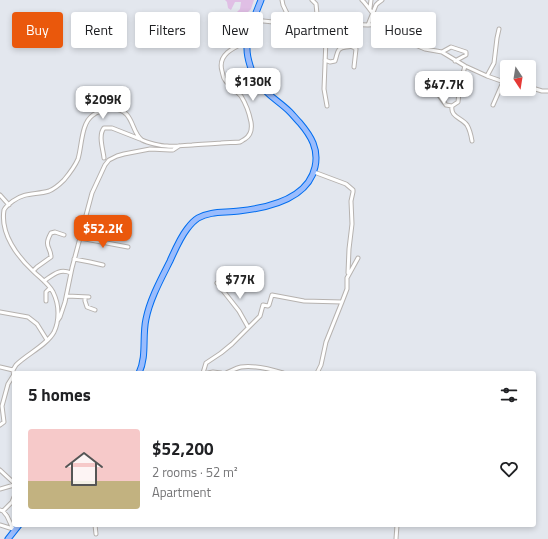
<!DOCTYPE html>
<meta charset="utf-8">
<style>
body{margin:0;font-family:"Titillium Web",sans-serif;background:#f2f2f2;color:#202124;height:100vh;display:flex;flex-direction:column;font-size:15px;white-space:nowrap}
*{box-sizing:border-box;margin:0}
p{font-size:13px;color:#757577}
.icon{flex:none;width:22px;height:22px;fill:none;stroke:currentColor;stroke-width:2;stroke-linecap:round;stroke-linejoin:round}
.map{position:relative;flex:1;overflow:hidden}
.side{position:absolute;left:12px;top:371px;width:524px;height:156px;display:flex;flex-direction:column;background:#fff;border-radius:4px;box-shadow:0 2px 6px #0003}
.side>*{flex:none}
.guide{position:absolute;left:12px;top:12px;width:524px;height:36px;display:flex;gap:8px}
.needle{width:26px;rotate:168deg}
.buttons{position:absolute;left:500px;top:60px;display:grid;gap:8px}
.buttons a{display:grid;place-items:center;width:36px;height:36px;border-radius:4px;background:#fff;box-shadow:0 2px 6px #0003;font-size:20px}
.price{position:absolute;translate:-50% -34px;padding:0 9px;border-radius:8px;background:#fff;color:#222;font-size:13px;line-height:26px;filter:drop-shadow(0 1px 2px #0008)}
.price::after{content:'';position:absolute;left:50%;top:24px;width:12px;height:9px;margin-left:-6px;background:inherit;clip-path:polygon(0 0,100% 0,50% 100%)}
.price.active{background:#ea580c;color:#fff}
ul{padding:0;list-style:none}
li{display:flex;align-items:center;gap:12px;height:100px;padding:0 16px}
li+li{border-top:1px solid #e0e0e0}
li span{display:grid;place-items:center;flex:none;width:112px;height:80px;border-radius:4px;color:#555}
li>.icon{margin-inline-start:auto}
span .icon{width:48px;height:48px;fill:#fffc;stroke-width:1}
li b{font-size:17px}
h2{display:flex;justify-content:space-between;align-items:center;height:48px;padding:0 16px;font-size:17px}
.chip{padding:0 14px;border-radius:4px;background:#fff;box-shadow:0 2px 6px #0003;font-size:14px;line-height:36px}
.chip.active{background:#ea580c;color:#fff}
.map>svg:first-child{display:block}
.green{fill:#e0bfe5}
.lines{fill:none;stroke-linecap:round;stroke-linejoin:round}
.minor-casing{stroke:#b6b2af;stroke-width:5}
.trunk-casing{stroke:#016def;stroke-width:7}
.minor{stroke:#fff;stroke-width:3}
.trunk{stroke:#9abcfd;stroke-width:5}
</style>
<div class="map">
<svg width="548" height="539" viewBox="0 0 548 539">
<rect width="100%" height="100%" fill="#e3e7ee"/>
<path class="green" d="M225,0H254L251,9L248,12V17L241,38L236,39L235,45L232,42L234,38L230,25L235,14L240,9L241,2H235L231,10L228,8L227,2Z"/>
<g class="lines">
<defs>
<path id="minor" d="M282,0L283,5L292,24
M312,0L316,4L317,14L320,19L326,24
M362,0C369,7 374,17 382,24L411,43L425,49L442,52L465,66L487,76L507,83
M370,8L371,0
M253,20L292,24H344L368,25L382,24
M324,24L326,39L324,89L327,106
M368,25L376,5L378,3L382,0
M415,45L422,34H430
M442,52L451,47L466,52V55L455,61
M325,60L330,62L335,61C338,53 336,48 346,47C351,46 352,46 356,49L354,67
M465,66L460,84L458,102L452,106C450,117 462,118 467,125C470,130 471,135 472,141
M487,76L494,63L497,38L499,29
M429,85L436,91L446,105L452,106
M529,87L542,91H548
M493,105L503,82
M104,158C103,149 98,135 104,128H112L140,139
M314,172L346,184L353,190V192L351,201L352,224L349,249L348,273
M0,195L9,205
M80,238L128,247
M74,259L90,262L103,265
M33,271L37,267L51,257C51,247 43,247 51,233L55,232L64,235
M44,281C53,275 59,268 71,273
M217,283L239,311L248,327
M67,296L89,297
M85,297V301L87,307L95,310
M46,301V292L50,288
M0,312L28,317L37,324L47,340
M58,320L60,317L65,302L72,268L92,193L105,165L109,160L117,156L124,154L150,149L170,150H173L179,146
M0,367L13,370
M203,373L206,363L221,353L232,344L260,316L263,305L268,306L269,305L272,295L304,301L342,302
M208,373L213,372L221,373
M226,373C231,371 236,368 241,367C255,365 270,369 283,373
M317,373L321,365L326,342L342,302L347,289V278L358,258
M14,378L13,370L16,365C27,354 47,345 54,332C57,326 58,319 58,313C58,306 56,298 53,292C48,283 40,278 33,271C18,257 0,234 4,210C6,206 9,204 13,201C25,192 36,195 49,191C54,189 60,184 64,180C69,174 75,166 78,159C82,146 81,123 93,115C98,111 105,110 111,109C135,108 130,132 142,140C148,143 161,146 167,146C175,147 184,145 192,145C202,144 211,144 221,143C227,142 233,143 240,142C242,141 243,140 245,139C251,135 252,128 251,122C249,112 246,104 241,96C236,90 229,86 225,80C223,78 223,74 222,71C217,54 235,47 248,41
M0,425L4,422L2,406L8,384L13,376
M0,470L14,483
M0,489L14,485
M0,510L3,511L7,516L14,531
M3,511L12,502L14,497
M0,525L13,529
M95,525L96,534
M396,539L397,525"/>
<path id="trunk" d="M139,373C147,356 142,337 146,319C150,299 161,279 170,261C175,250 180,238 187,229C190,225 193,221 198,218C210,211 225,213 239,211C267,208 308,199 315,167C319,149 311,136 300,123C296,119 293,115 290,112C279,101 265,94 257,81C252,74 247,58 247,49C246,35 256,13 261,0
M8,539L19,525"/>
</defs>
<use href="#minor" class="minor-casing"/>
<use href="#trunk" class="trunk-casing"/>
<use href="#minor" class="minor"/>
<use href="#trunk" class="trunk"/>
</g>
</svg>
<div class="buttons">
<a><svg class="needle" viewBox="-14 -14 28 28"><path d="M0-13l5 13h-10z" fill="#e53935"/><path d="M0 13l5-13h-10z" fill="#757577"/></svg></a>
</div>
<b class="price" style="left:253px;top:102px">$130K</b>
<b class="price" style="left:444px;top:105px">$47.7K</b>
<b class="price" style="left:103px;top:120px">$209K</b>
<b class="price active" style="left:103px;top:249px">$52.2K</b>
<b class="price" style="left:240px;top:300px">$77K</b>
<div class="guide">
<a class="chip active">Buy</a>
<a class="chip">Rent</a>
<a class="chip">Filters</a>
<a class="chip">New</a>
<a class="chip">Apartment</a>
<a class="chip">House</a>
</div>
<section class="side">
<h2>5 homes<svg class="icon" aria-label="filters" viewBox="0 0 24 24"><path d="M4 7h16M4 17h16"/><circle cx="9" cy="7" r="2"/><circle cx="15" cy="17" r="2"/></svg></h2>
<ul>
<li><span style="background:linear-gradient(#f6c9c9 65%,#c2b280 0)"><svg class="icon" aria-label="home" viewBox="0 0 24 24"><path d="M3 11l9-7 9 7M6 9v11h12V9"/></svg></span><div><b>$52,200</b><p>2 rooms · 52 m²</p><p>Apartment</p></div><svg class="icon" aria-label="heart" viewBox="0 0 24 24"><path d="M12 20l-8-8c-3-5 5-10 8-4 3-6 11-1 8 4z"/></svg></li>
</ul>
</section>
</div>
